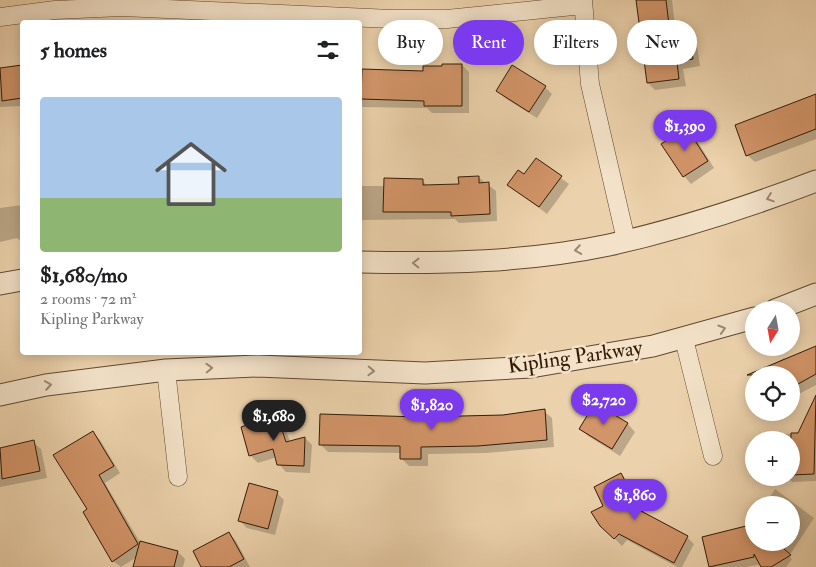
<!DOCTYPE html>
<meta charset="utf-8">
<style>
body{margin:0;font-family:"IM FELL Double Pica",serif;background:#f2f2f2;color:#202124;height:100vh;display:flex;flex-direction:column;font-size:19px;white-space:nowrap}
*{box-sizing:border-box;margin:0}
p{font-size:16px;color:#757577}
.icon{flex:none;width:28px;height:28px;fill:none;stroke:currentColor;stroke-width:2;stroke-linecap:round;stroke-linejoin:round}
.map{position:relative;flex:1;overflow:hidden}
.drawer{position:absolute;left:20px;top:20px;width:342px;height:335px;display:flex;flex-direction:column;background:#fff;border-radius:5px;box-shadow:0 2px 12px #0003}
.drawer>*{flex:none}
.banner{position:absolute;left:378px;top:20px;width:362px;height:45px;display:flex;gap:10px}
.needle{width:32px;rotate:191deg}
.buttons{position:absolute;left:745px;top:301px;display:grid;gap:10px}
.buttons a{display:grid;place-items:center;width:55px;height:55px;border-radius:50%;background:#fff;box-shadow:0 2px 12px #0003;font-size:25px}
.price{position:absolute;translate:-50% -42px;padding:0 11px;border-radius:18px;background:#7c3aed;color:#fff;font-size:16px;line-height:32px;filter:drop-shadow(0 1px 2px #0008)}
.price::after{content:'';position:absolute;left:50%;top:30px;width:15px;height:11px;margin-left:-8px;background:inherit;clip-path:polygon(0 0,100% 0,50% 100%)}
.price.on{background:#222;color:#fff}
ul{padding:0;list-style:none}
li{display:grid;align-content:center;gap:10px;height:265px;padding:0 20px}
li+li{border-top:1px solid #e0e0e0}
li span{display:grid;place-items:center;height:155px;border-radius:5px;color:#555}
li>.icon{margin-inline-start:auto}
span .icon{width:90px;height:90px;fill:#fffc;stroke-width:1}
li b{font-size:21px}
h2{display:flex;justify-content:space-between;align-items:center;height:60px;padding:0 20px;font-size:21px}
.pill{padding:0 18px;border-radius:22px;background:#fff;box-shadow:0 2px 12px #0003;font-size:18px;line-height:45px}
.pill.on{background:#7c3aed;color:#fff}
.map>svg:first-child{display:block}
.shadow{fill:#0003}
.building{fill:#d29569;stroke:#331a06}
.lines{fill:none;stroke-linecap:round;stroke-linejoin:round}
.minor-casing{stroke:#614830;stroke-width:19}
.tertiary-casing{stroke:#614830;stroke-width:23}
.minor{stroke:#f3e2c9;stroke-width:18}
.tertiary{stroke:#f3e2c9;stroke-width:21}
.oneway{stroke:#9d8871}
.labels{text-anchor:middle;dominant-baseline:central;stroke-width:5;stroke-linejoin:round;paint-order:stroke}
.street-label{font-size:21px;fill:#331a06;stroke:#f3e2c9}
</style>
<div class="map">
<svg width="816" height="567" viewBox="0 0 816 567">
<rect width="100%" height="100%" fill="#ecd2ac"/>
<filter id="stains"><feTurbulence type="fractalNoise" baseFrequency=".004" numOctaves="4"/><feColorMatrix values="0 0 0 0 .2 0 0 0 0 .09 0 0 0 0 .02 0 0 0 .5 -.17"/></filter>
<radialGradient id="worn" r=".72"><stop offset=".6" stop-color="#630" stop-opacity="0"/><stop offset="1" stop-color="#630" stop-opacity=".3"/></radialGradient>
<path class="shadow" d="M638,0H672L676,34L688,32L696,39L700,66L683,69L686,86L655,90L648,83Z
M462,65L469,72V113H432L427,108L360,107V70L424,72Z
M22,66V106L0,107V69Z
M545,87L552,94L537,118L505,98L498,91Z
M816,95V139L755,162L747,155Z
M687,129L694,136L714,168L691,184L684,176Z
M536,160L569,184L547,214L509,185L525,176Z
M478,177L496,191L497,221L459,223L455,219L360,220V186H385L422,181L428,186L460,185Z
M22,205V242L17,238L0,242V208Z
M816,348V385L791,398V375H755L784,358L786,360Z
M813,403L816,406V481L792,482L788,478H791V440H784V434H799Z
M595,405L628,424L635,432L620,456L588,436L581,429Z
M544,411L552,418L554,447L486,453L428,454V466H409L402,459V453L328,452L320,444L420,418L503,416Z
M277,417L284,424L290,442L305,438L312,445L310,473L286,472L279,464L277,457L258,463L251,456Z
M92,432L100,440L120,473L105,483L141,544L178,552L185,559L183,567H134L137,557L121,567L113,561L88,510Z
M33,442L41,449L47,478L0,487V448Z
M621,475L628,482L646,515L687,537L694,544L682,567H677L627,540L622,546L609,533L605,506Z
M775,489L814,518L789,556L792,559L786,567H762L761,564L746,567H711L754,521V542H791V505H765Z
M277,493L284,500L275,535L247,528L239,520Z
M229,533L236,541L250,567H203Z"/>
<path class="building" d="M636,0H666L670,33L689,31L693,59L677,62L679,79L647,83Z
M442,64H462V106H424V101L361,99L362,69L423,71V66H442Z
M22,65V98L2,101L0,68Z
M512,65L546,86L529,112L496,91Z
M816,94V129L746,156L735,125Z
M687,128L708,161L683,177L661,144Z
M536,158L562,176L539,207L507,185L518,170L524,174Z
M479,176V183L489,182L490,214L451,216V212H383L384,178L423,179V185L459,184L458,177Z
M816,346V374L791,388V375H747Z
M816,395L814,474L791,475V433H798Z
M595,403L628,423L612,449L579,429Z
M545,409L547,440L478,446L421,447V459H400V446L319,445L320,414L420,417L503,415Z
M277,415L286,442L305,437L304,466L277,465L273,449L249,456L241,427Z
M93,431L114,466L99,475L138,544L112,562L83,512L87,509L53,455Z
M34,440L40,471L2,479L0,448Z
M621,473L641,511L688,536L674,563L619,534L614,539L600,526L591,512L603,506L594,487Z
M249,483L278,491L268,529L238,521Z
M754,524V542H776L791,555L771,567H761L754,554V557L709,567L702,537Z
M229,532L244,559L229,567H201L193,551Z
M140,541L178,551L174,567H133Z"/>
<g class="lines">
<defs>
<path id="minor" d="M583,0L590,84L626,240
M0,17L55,10L122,7L392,19H447L583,5
M684,339L713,456
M166,370L178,477"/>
<path id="tertiary" d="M360,262C443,264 528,262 609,245C680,229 748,207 816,181
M0,284L22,280
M775,310L816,294
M0,395L46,385L166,370L258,366L425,373L531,367L653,346L754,318"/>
</defs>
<use href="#minor" class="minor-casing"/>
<use href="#tertiary" class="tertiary-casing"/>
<use href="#minor" class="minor"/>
<use href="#tertiary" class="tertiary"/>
</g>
<defs><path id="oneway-chevron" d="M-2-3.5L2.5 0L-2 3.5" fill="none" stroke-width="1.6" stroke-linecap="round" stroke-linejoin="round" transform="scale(1.25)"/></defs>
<g class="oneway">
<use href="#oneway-chevron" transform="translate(770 198) rotate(161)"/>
<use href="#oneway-chevron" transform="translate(578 250) rotate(171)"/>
<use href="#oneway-chevron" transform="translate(416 263) rotate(-179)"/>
<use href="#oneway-chevron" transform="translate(722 329) rotate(-17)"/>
<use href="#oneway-chevron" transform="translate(209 368) rotate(-2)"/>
<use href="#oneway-chevron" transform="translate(371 371) rotate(2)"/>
<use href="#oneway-chevron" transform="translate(48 385) rotate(-9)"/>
</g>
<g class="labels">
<g class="street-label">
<text transform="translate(575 357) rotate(-8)">Kipling Parkway</text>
</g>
</g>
<rect width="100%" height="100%" filter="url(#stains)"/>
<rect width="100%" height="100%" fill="url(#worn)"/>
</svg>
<div class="buttons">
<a><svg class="needle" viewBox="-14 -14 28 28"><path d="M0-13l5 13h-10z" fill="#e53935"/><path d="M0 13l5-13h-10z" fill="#757577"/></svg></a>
<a><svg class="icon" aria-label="locate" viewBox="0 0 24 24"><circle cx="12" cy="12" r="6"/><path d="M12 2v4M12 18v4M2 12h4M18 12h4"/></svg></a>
<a>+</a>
<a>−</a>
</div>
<b class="price" style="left:685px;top:152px">$1,390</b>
<b class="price" style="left:604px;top:426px">$2,720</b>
<b class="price" style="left:432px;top:431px">$1,820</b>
<b class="price on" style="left:274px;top:442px">$1,680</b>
<b class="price" style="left:635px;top:521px">$1,860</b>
<div class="banner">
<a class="pill">Buy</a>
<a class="pill on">Rent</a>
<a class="pill">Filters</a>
<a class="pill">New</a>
</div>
<section class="drawer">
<h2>5 homes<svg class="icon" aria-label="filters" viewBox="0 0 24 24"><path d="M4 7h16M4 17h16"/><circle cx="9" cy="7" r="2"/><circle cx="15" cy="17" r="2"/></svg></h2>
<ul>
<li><span style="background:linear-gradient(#a9c7e8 65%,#8fb573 0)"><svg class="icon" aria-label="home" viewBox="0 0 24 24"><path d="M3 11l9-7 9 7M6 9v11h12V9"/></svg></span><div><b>$1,680/mo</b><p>2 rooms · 72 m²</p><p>Kipling Parkway</p></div></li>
</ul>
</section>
</div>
